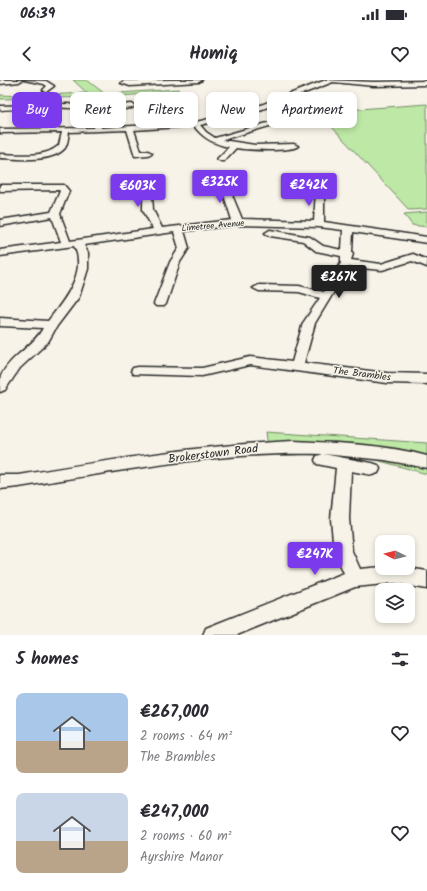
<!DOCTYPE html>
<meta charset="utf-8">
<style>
body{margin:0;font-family:Kalam,sans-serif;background:#f2f2f3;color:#2b2b33;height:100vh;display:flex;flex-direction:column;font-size:15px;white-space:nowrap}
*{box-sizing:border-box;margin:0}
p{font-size:13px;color:#7c7c81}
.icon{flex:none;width:22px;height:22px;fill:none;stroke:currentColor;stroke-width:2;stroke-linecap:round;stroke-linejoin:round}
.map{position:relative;height:555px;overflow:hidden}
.details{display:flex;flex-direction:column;background:#fff;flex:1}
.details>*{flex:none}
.guide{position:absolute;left:12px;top:12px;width:403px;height:36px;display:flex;gap:8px}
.needle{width:26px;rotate:276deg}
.controls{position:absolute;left:375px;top:455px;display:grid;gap:8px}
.controls a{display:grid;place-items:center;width:40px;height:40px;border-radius:8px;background:#fff;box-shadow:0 2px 6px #0003;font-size:20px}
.price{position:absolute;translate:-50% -34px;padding:0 9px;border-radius:4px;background:#7c3aed;color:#fff;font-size:13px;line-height:26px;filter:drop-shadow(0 1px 2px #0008)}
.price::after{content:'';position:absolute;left:50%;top:24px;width:12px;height:9px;margin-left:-6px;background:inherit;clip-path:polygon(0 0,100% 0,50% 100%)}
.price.selected{background:#222;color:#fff}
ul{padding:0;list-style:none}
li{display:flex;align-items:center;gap:12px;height:100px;padding:0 16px}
li span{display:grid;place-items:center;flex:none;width:112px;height:80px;border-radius:8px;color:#555}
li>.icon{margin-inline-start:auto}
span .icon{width:48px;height:48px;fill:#fffc;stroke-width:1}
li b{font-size:17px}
h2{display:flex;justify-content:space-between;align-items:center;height:48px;padding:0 16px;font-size:17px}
.tag{padding:0 14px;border-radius:8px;background:#fff;box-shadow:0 2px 6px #0003;font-size:14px;line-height:36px}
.tag.selected{background:#7c3aed;color:#fff}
.status{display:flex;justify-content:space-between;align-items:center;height:28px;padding:0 20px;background:#fff;direction:ltr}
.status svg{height:11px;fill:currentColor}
header{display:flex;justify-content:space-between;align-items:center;height:52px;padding:0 16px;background:#fff;font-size:18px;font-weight:600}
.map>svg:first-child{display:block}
.green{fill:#bde8a5;stroke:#748a68}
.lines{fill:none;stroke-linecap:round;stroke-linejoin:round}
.minor-casing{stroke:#2b2b2b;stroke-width:3}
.minor{fill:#f7f3e8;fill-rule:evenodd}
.labels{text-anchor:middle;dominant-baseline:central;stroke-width:3;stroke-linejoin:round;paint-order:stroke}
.far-street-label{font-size:9px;fill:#2b2b2b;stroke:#f7f3e8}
.street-label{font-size:10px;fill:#2b2b2b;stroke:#f7f3e8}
.near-street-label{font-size:12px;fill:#2b2b2b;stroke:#f7f3e8}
</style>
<div class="status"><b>06:39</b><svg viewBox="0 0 49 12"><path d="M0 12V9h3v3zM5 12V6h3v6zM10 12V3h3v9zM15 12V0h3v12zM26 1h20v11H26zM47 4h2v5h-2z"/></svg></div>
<header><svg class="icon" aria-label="back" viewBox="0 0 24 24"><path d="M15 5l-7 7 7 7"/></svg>Homiq<svg class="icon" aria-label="heart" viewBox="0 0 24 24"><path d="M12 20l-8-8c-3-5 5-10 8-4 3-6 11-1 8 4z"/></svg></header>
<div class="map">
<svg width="427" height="555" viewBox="0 0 427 555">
<rect width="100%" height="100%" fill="#f7f3e8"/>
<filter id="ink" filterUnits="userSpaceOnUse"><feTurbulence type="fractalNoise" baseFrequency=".025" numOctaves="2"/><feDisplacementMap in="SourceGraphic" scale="8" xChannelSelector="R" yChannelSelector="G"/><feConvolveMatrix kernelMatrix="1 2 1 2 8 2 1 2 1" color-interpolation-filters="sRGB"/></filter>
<g filter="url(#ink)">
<path class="green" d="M73,0H87L105,14L178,9L180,12L103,17L0,19V15L24,16L87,13Z
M427,24V129L409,130L318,32Z
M427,132V147L412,145L404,134Z
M266,352L427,363V394L355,374L269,375Z"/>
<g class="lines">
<defs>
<path id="minor" d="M0,0H22L19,2L0,4Z
M24,0L46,1L54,6L46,12L43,10L47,6L44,4Z
M169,0H202L199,2L130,6L121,3L124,1Z
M326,0L374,2L427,1V5L374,6L333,2L252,33L200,45L206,52L215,58L281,39L284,41L283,42L222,60L255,65L294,64L298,66C291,72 247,70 236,68L224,81H221L217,79L229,67C214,64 203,58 194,46L134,50L141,71H148L152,73L148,75L135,76L127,50L69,52C68,57 68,63 65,68C53,83 17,79 0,78V74C17,74 45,79 59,65L62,52L0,53V49L94,48L96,34C74,23 25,29 0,30V26L68,24L97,29L109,26L132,24L135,26L132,28L102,32L101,48L196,42L248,30Z
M223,95H229L232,102V115L242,139L314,141L316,111L312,105L316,102L319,103L324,111V142L427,157V163L353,152L352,172L353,174L351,180L381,184L413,174L427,180V187L412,181L382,190L349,187L315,243L304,283L387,293L427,294V304L387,303L250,285L202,296L133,294L131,291L133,288L138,287L202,288L250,277L292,282L303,243L320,218L299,212L259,211L253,208L259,205L299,206L324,212L341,183V176L316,171L303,161L270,156L265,153L270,150L310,157L323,166L342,170L343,150L319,147L238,145L184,151L189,168L180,182L166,224L164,226H156L154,224L170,182L179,168L174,152L84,165L88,173V189L79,217L57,246L48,262L20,288L5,310L0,312C0,307 0,300 1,296C10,276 33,267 43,248L0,246V238L48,241C63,222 88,192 74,166L0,176V170L61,162L52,137L0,146V140L51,132L60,111L59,110L0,111V105H64L69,111L60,134L70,161L153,149L143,130V99L147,96L151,99L153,130L162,148L232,140L224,115V102L222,97Z
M293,361C338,363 384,364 427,376V388L385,380L323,374L372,383L378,385L380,389L378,393L372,395L351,391L349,439L352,471L360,489L382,487V488H408L427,491V509L394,503L355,507L237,555H203L206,548L344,493L334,471L331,439L336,388L317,384L315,380L317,376L323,374C220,371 120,391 19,407L0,409V395H19C110,380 201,365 293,361Z"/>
</defs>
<use href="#minor" class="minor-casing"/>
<use href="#minor" class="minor"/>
</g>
</g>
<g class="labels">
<g class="far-street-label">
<text transform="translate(213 146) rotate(-5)">Limetree Avenue</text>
</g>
<g class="street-label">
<text transform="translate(362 294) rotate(7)">The Brambles</text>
</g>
<g class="near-street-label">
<text transform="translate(213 374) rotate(-7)">Brokerstown Road</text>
</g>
</g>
</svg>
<div class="controls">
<a><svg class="needle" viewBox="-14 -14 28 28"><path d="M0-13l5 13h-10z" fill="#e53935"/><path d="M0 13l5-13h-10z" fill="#7c7c81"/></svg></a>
<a><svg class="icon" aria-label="layers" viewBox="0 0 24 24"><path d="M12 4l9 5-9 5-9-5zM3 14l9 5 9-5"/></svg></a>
</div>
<b class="price" style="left:220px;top:124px">€325K</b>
<b class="price" style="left:309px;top:127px">€242K</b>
<b class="price" style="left:138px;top:128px">€603K</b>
<b class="price selected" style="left:339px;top:219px">€267K</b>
<b class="price" style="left:315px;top:496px">€247K</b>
<div class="guide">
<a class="tag selected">Buy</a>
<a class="tag">Rent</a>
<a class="tag">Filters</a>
<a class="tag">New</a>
<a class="tag">Apartment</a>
</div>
</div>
<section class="details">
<h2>5 homes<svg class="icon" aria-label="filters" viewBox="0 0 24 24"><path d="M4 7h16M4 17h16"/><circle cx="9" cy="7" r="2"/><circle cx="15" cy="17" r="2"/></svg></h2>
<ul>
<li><span style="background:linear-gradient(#a9c7e8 60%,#b9a48a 0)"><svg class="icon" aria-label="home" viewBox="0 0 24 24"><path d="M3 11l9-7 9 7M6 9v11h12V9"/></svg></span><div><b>€267,000</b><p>2 rooms · 64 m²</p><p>The Brambles</p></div><svg class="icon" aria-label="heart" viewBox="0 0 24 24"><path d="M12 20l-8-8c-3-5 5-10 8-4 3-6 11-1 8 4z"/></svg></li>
<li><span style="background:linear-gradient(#c9d6e8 60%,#b9a48a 0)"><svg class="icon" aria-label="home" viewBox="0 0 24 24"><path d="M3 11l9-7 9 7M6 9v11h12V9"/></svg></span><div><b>€247,000</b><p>2 rooms · 60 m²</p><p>Ayrshire Manor</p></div><svg class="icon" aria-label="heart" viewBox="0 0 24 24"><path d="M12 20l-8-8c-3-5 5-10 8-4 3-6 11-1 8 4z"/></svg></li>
</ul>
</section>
